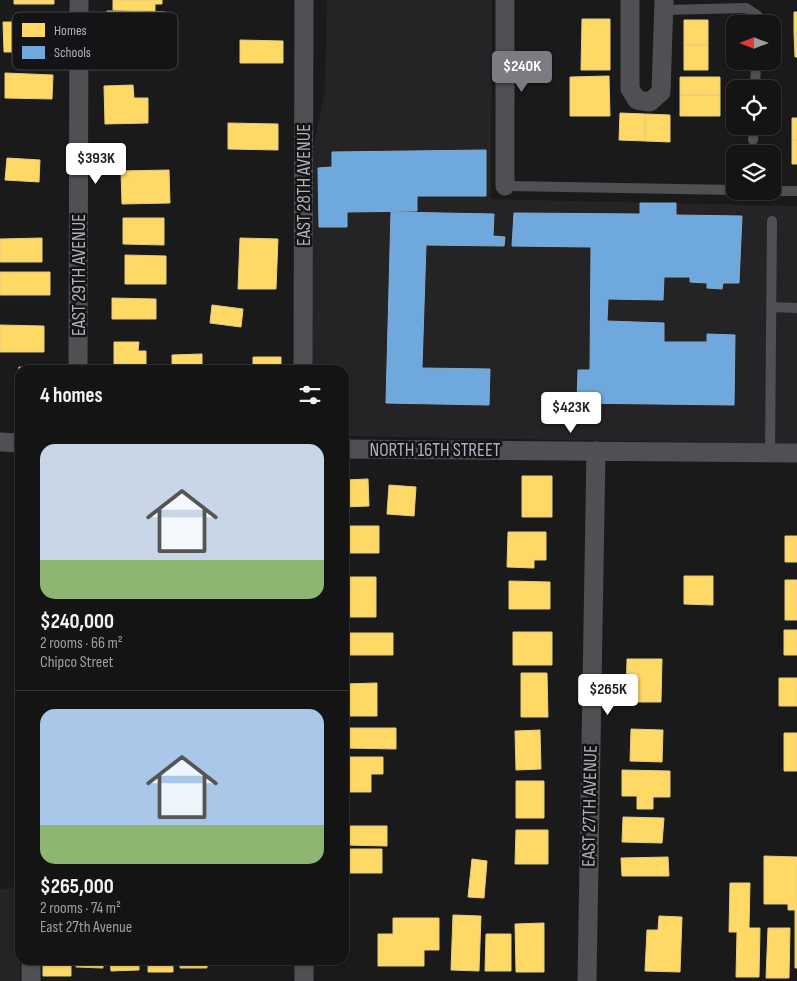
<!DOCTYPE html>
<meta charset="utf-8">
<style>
body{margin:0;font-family:"Sofia Sans Condensed",sans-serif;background:#1d1d1d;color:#f1f3f6;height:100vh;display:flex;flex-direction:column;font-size:19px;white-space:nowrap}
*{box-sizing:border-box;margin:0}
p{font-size:16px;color:#9d9ea0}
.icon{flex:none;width:28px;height:28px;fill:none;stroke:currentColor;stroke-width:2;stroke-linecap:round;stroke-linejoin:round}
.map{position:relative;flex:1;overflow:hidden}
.drawer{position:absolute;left:15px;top:365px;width:334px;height:600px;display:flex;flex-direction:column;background:#141414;border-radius:15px;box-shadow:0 1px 4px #0004,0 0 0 1px #333334}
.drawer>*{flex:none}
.needle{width:32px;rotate:270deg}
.tools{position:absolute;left:726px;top:15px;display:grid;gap:10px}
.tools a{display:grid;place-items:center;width:55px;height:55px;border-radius:10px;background:#141414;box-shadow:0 1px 4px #0004,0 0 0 1px #333334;font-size:25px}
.price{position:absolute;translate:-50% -42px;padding:0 11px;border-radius:5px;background:#fff;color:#222;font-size:16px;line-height:32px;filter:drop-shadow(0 1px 2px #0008)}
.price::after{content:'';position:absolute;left:50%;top:30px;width:15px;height:11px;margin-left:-8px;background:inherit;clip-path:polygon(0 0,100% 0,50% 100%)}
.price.active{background:#7a7c82;color:#fff}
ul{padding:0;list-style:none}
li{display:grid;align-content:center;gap:10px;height:265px;padding:0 25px}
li+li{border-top:1px solid #333334}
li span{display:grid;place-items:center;height:155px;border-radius:15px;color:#555}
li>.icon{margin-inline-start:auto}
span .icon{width:90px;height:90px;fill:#fffc;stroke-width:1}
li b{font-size:21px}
h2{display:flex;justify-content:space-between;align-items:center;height:60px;padding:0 25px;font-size:21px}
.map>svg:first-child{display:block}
.built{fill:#242426}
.homes{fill:#ffd966;stroke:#e6cd7f}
.schools{fill:#6fa8dc;stroke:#82abd2}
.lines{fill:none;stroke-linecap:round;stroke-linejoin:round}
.service{stroke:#4f5053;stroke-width:10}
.minor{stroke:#4f5053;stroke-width:19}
.labels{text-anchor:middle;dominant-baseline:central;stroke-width:5;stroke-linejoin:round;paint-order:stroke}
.street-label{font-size:19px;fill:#adb1ba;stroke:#141416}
.key{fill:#141416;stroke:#424347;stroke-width:1}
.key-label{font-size:14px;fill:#adb1ba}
</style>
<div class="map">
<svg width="797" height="981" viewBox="0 0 797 981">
<rect width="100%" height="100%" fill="#1a1a1a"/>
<path class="built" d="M327,0H492L491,199L797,206V444L344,436V370H311L313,148L325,90Z
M20,887V981H0V889Z"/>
<path class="homes" d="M14,0H54V4H14Z
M113,0H162V4H155V11L113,10Z
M107,11L165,12L164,35L106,34Z
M794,12H797V33H794Z
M582,19H610V70H581Z
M684,20H708V45H684Z
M3,22H38L39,52H4Z
M794,33H797V57H795Z
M240,40L283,41V63H240Z
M684,45H708V70H684Z
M5,73L53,75L52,99L5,98Z
M609,76L610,116H570V77Z
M680,77H720V95H680Z
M133,85L134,98H148V123L105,124L104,86Z
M680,95H720V116H680Z
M620,113L645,114V141L619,140Z
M645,114L670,115V142L645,141Z
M792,118H797V140H792Z
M228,123L278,124V150L228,149Z
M792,140H797V164H792Z
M7,158L40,160L39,182L5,180Z
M169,170L170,203L122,204L121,171Z
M123,218H164V245L123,244Z
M42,238V262H0V239Z
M240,238L278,239L276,289H238Z
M125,255L166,256V284H125Z
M0,272H50V295H0Z
M112,298L156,299V319H112Z
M212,305L243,309L241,327L210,323Z
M0,325L44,326V352H0Z
M114,342H139L138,351H146V365L114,364Z
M202,354V370H172V355Z
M253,357H281V370H253Z
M19,367L48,369L20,370V402H16Z
M522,476H552V517H522Z
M368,479L369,506L344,507V480Z
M389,485L416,487L414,516L387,514Z
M344,526H379V553H344Z
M508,532H546V560H534V568L507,567Z
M785,536H797V562H785Z
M684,576H713V605L684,604Z
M350,577H376V617H349Z
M785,580H797V620H785Z
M509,581L550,582V609H509Z
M784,630H797V655H784Z
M513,632H552V665H513Z
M345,633H393V655H345Z
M627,659H662L661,702H626Z
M521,673H547L548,717H521Z
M779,678H797V706H779Z
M377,683V716H344V684Z
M344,728H396V749L344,748Z
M631,729L663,730L662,762L630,761Z
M540,730L541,769L516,770L515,731Z
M784,733H797V771H784Z
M347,757H383V774H371V792H344V774H347Z
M622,770L670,771V797H653V809H637V796H622Z
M516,781H544V818H516Z
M623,817L664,818L662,843L622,842Z
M344,826H387V846L344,845Z
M516,830H548V864H515Z
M344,849H382V873H344Z
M764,856L797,857V968H795V910H788V904H764Z
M668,857L669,876H622L621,858Z
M472,859L487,861L484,898L468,897Z
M730,883H750L749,928H760L759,977H736L737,932H729Z
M453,915L481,916L479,971L451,970Z
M659,916L682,917L680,972L645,971L647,930H658Z
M393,918H439V950H424V966H378V934H393Z
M544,923V972H516L515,924Z
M768,928H790L789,978H766Z
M486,934H511V971H485Z
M43,960H71V976H43Z
M76,960H103V968L76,967Z
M110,960H139V970L111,971Z
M148,960H173V972H148Z
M180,960H207V968H180Z"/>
<path class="schools" d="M486,150V196H417V211L347,212V227H319L318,168L332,167V152Z
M640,203H676V215L742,216L739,283H723L722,289L707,288V283L690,282V277H664L663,300L608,299L607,321L664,323V342H707V334L735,335L734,405L577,403L578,370H590L591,247L512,246L514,213L640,214Z
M391,212L494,214L493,236L505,237L504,246L426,245L422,368L490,369L489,405L386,403Z"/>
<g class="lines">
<path class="service" d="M663,10L746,8L758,16V24
M755,89L756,61
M753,140L754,126
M505,186L735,190
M772,191H797
M771,307L797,308
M770,453L772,221"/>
<path class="minor" d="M505,0V186
M630,0V89L637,100L650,102L661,92L664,0
M78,370L79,0
M303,370L304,0
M0,442L20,443
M344,449L797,453
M31,960V981
M304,960V981
M587,981L596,451"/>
</g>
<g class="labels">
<g class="street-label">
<text transform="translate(304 185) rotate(-90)">EAST 28TH AVENUE</text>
<text transform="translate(79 275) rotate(-90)">EAST 29TH AVENUE</text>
<text x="435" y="450">NORTH 16TH STREET</text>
<text transform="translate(590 806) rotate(-89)">EAST 27TH AVENUE</text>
</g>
</g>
<rect x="12" y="12" width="166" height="58" rx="8" class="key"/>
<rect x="22" y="23" width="23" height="14" fill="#ffd966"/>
<rect x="22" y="46" width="23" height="13" fill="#6fa8dc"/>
<g class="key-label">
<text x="54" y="35">Homes</text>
<text x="54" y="57">Schools</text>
</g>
</svg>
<div class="tools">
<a><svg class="needle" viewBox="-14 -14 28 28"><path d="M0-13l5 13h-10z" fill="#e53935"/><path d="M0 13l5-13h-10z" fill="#9d9ea0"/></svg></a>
<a><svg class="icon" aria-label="locate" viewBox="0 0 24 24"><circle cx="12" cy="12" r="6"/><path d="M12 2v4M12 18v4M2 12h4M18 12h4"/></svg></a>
<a><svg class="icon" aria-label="layers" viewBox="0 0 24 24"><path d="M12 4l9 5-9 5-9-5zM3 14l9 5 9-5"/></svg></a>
</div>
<b class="price active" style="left:522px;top:93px">$240K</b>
<b class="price" style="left:96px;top:185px">$393K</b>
<b class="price" style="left:571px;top:434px">$423K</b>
<b class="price" style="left:608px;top:716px">$265K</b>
<section class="drawer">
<h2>4 homes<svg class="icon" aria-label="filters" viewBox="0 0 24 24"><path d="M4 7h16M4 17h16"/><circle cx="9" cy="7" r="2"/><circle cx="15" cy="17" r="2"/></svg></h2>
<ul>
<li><span style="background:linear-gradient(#c9d6e8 75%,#8fb573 0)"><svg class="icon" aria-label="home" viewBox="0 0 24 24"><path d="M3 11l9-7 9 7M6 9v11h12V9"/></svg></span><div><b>$240,000</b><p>2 rooms · 66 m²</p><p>Chipco Street</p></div></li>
<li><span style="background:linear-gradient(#a9c7e8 75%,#8fb573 0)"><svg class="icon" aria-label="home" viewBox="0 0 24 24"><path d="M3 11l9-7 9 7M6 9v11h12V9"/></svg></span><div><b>$265,000</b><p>2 rooms · 74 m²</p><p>East 27th Avenue</p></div></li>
</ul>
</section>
</div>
